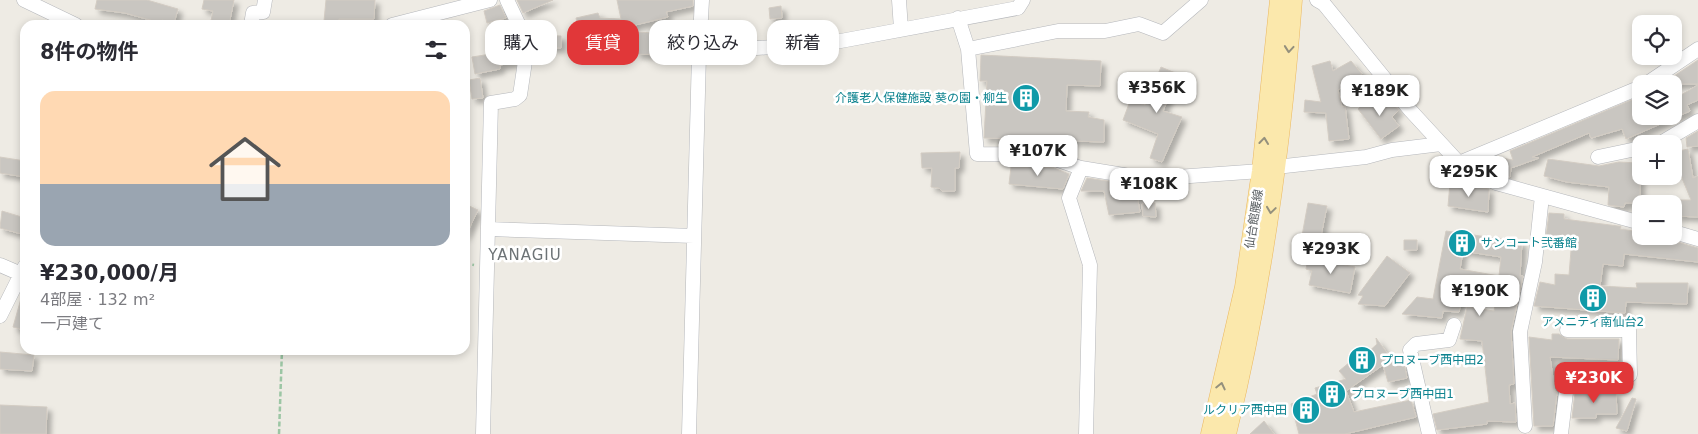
<!DOCTYPE html>
<html lang="ja">
<meta charset="utf-8">
<style>
body{margin:0;font-family:"DejaVu Sans","Noto Sans JP",sans-serif;background:#f7f7f7;color:#2b2b33;height:100vh;display:flex;flex-direction:column;font-size:19px;white-space:nowrap}
*{box-sizing:border-box;margin:0}
p{font-size:16px;color:#7c7c81}
.icon{flex:none;width:28px;height:28px;fill:none;stroke:currentColor;stroke-width:2;stroke-linecap:round;stroke-linejoin:round}
.map{position:relative;flex:1;overflow:hidden}
.sheet{position:absolute;left:20px;top:20px;width:450px;height:335px;display:flex;flex-direction:column;background:#fff;border-radius:15px;box-shadow:0 2px 8px #0003}
.sheet>*{flex:none}
.hud{position:absolute;left:485px;top:20px;width:475px;height:45px;display:flex;gap:10px}
.controls{position:absolute;left:1632px;top:15px;display:grid;gap:10px}
.controls a{display:grid;place-items:center;width:50px;height:50px;border-radius:10px;background:#fff;box-shadow:0 2px 8px #0003;font-size:25px}
.price{position:absolute;translate:-50% -42px;padding:0 11px;border-radius:10px;background:#fff;color:#222;font-size:16px;line-height:32px;filter:drop-shadow(0 1px 2px #0008)}
.price::after{content:'';position:absolute;left:50%;top:30px;width:15px;height:11px;margin-left:-8px;background:inherit;clip-path:polygon(0 0,100% 0,50% 100%)}
.price.on{background:#e13739;color:#fff}
ul{padding:0;list-style:none}
li{display:grid;align-content:center;gap:10px;height:265px;padding:0 20px}
li+li{border-top:1px solid #e1e1e2}
li span{display:grid;place-items:center;height:155px;border-radius:15px;color:#555}
li>.icon{margin-inline-start:auto}
span .icon{width:90px;height:90px;fill:#fffc;stroke-width:1}
li b{font-size:21px}
h2{display:flex;justify-content:space-between;align-items:center;height:60px;padding:0 20px;font-size:21px}
.pill{padding:0 18px;border-radius:15px;background:#fff;box-shadow:0 2px 8px #0003;font-size:18px;line-height:45px}
.pill.on{background:#e13739;color:#fff}
.map>svg:first-child{display:block}
.building{fill:#c9c6c1;stroke:#d3ccc3;fill-rule:evenodd;filter:url(#shadow)}
.lines{fill:none;stroke-linecap:round;stroke-linejoin:round}
.minor-casing{stroke:#b5b7bb;stroke-width:15}
.major-casing{stroke:#ebb861;stroke-width:19}
.path{stroke:#9cc6a4;stroke-width:2.5;stroke-dasharray:5 2.5;stroke-linecap:butt}
.minor{stroke:#fff;stroke-width:14}
.major{stroke:#fbe8ac;stroke-width:18}
.oneway{stroke:#94907d}
.labels{text-anchor:middle;dominant-baseline:central;stroke-width:5;stroke-linejoin:round;paint-order:stroke}
.culture-label{font-size:12px;fill:#0d838f;stroke:#fff;text-anchor:start}
.street-label{font-size:12px;fill:#5c6164;stroke:#fff}
.quarter-label{font-size:15px;letter-spacing:1px;fill:#6d7376;stroke:#fff}
</style>
<div class="map">
<svg width="1698" height="434" viewBox="0 0 1698 434">
<defs>
<filter id="shadow"><feDropShadow dx="4.5" dy="4.5" stdDeviation="2.5" flood-color="#0004"/></filter>
</defs>
<rect width="100%" height="100%" fill="#eeebe4"/>
<path class="building" d="M97,0H147L178,9L174,23L162,20L161,23L125,13L95,9Z
M204,0H234L229,25H210L213,11L202,9Z
M326,0H375L374,19H339L338,23L324,21Z
M517,0H553L523,13Z
M617,0H693V6L666,12L668,17L611,31L612,25L579,33L576,18L598,13L600,18L621,19Z
M500,5L506,18L487,23L484,11Z
M781,6L782,18L770,19L769,8Z
M798,29L799,36L778,38V30Z
M638,32L687,35L686,56L636,54Z
M538,35L561,36V48L538,47Z
M516,50V62L500,65V69L475,74L472,57Z
M981,55L1101,61L1100,86L1067,85L1066,111L1089,112L1088,117L1104,120V142L984,138L987,81H980Z
M1698,60V84H1662Z
M1330,61L1333,71L1351,61L1362,74L1338,90L1342,107L1345,106L1349,139L1329,141L1326,113L1304,112L1305,100L1321,102L1312,66Z
M1161,67L1178,74L1163,111L1182,117L1162,162L1150,158L1158,134L1123,120L1130,101L1145,105Z
M480,78L483,98L472,99L469,80Z
M1698,85V100L1687,105L1690,111L1626,139L1622,129L1591,138L1589,133L1532,157L1539,158L1511,168L1510,177L1479,164L1496,157L1513,160L1510,151L1641,96V116H1674V99Z
M1372,96L1380,106L1389,101L1399,110L1392,117L1399,126L1381,139L1358,109Z
M1698,131V146L1687,147L1686,138Z
M1688,149L1693,178L1698,176V217L1676,216L1677,200H1691L1679,171L1674,172V152Z
M960,152L959,168H955V191H942L939,188L931,187L932,168H922L921,153Z
M0,157L25,161V177L0,173Z
M1548,159L1599,166L1619,162L1640,163V203H1625L1624,207L1608,205L1609,187L1567,182L1544,176Z
M1029,166L1054,168L1069,174L1063,189L1009,184L1011,167H1028Z
M1087,178L1121,183L1122,196L1137,195L1140,212L1109,215L1104,191H1081Z
M1450,183L1489,189L1488,212L1448,206Z
M1155,203L1156,217L1143,216L1142,204Z
M1308,203L1327,206L1317,256L1299,252Z
M465,204L478,210L465,237Z
M2,211L25,218V235L0,228Z
M1549,213L1564,214V219L1618,226H1621L1620,229L1641,232V236H1658L1657,239L1671,240L1698,248V262L1624,254L1623,266L1603,264L1600,286L1637,288L1636,283H1688L1687,304L1626,302L1625,313L1534,306L1540,282L1555,285V274L1569,275L1572,238L1546,237Z
M1446,231L1522,242L1520,276H1523L1511,332L1514,384L1509,385L1510,404L1515,403L1516,422L1487,421V424L1437,430L1433,414L1489,402L1482,341L1460,339L1467,307L1494,311L1497,290L1465,284L1459,312L1443,311L1442,318L1402,314L1417,297L1433,299ZM1463,251L1501,257L1499,276L1460,269Z
M1404,240H1417V250H1404Z
M1387,256L1410,273L1385,306L1358,304L1363,296L1358,295Z
M1308,258L1355,267L1350,293L1309,285L1312,271L1306,269Z
M22,295H25V330L13,327Z
M1552,334H1559L1567,339H1619L1618,360L1550,357L1555,392H1557L1553,426H1534L1529,337L1552,340Z
M1376,338L1396,365L1404,363L1407,378L1388,382L1383,365L1346,391L1354,412L1411,400L1416,417L1345,434H1299L1291,404L1317,394L1315,388L1346,379L1339,371L1361,353L1364,356L1377,344Z
M0,352L34,355L32,371L0,369Z
M1575,392H1616L1617,414H1596V418H1572Z
M1632,398L1636,399L1627,431L1616,428Z
M0,405L47,407L46,434H0Z
M1264,421L1274,434H1250Z"/>
<g class="lines">
<defs>
<path id="minor" d="M24,0L76,25
M899,0L901,29
M1317,0L1324,4L1411,111L1459,163L1496,183L1641,223
M958,18L968,49L977,154L1043,155L1081,168L1069,198L1090,265L1086,434
M251,25L253,13L263,12L265,0
M392,25L490,0
M968,49L1058,31H1105L1139,24L1163,33L1201,0
M699,54L728,50L830,43L1018,8L1023,0
M1646,84L1698,49
M1659,144L1698,121
M1598,157L1641,148
M1459,163L1641,87
M1276,167L1366,157L1392,150L1441,144
M1081,168L1148,179L1261,171
M488,229L694,236
M1674,232L1698,239
M0,265L21,274
M0,316L25,266
M1525,426L1520,332L1535,262L1542,196
M483,434L491,103L515,99L520,95L526,55L525,38L507,0
M689,434L699,54L702,0
M1429,434L1410,350L1416,344L1449,340L1454,325
M1561,434L1568,376L1630,375L1629,330H1567"/>
<path id="major" d="M1210,434L1244,287L1261,171L1279,0
M1227,434C1262,292 1282,146 1293,0"/>
</defs>
<use href="#minor" class="minor-casing"/>
<use href="#major" class="major-casing"/>
<path class="path" d="M465,263L474,265
M279,434L282,350"/>
<use href="#minor" class="minor"/>
<use href="#major" class="major"/>
</g>
<defs><path id="oneway-chevron" d="M-2-3.5L2.5 0L-2 3.5" fill="none" stroke-width="1.6" stroke-linecap="round" stroke-linejoin="round" transform="scale(1.25)"/></defs>
<g class="oneway">
<use href="#oneway-chevron" transform="translate(1289 49) rotate(95)"/>
<use href="#oneway-chevron" transform="translate(1264 141) rotate(-84)"/>
<use href="#oneway-chevron" transform="translate(1271 210) rotate(98)"/>
<use href="#oneway-chevron" transform="translate(1221 386) rotate(-77)"/>
</g>
<defs>
<symbol id="building-disc" viewBox="-11 -11 22 22"><circle r="9.5" fill="#0f9aa8" stroke="#fff"/><path d="M-4-6H4V6H1V3H-1V6H-4ZM-2.5-4.3h1.7v1.8h-1.7ZM.8-4.3h1.7v1.8H.8ZM-2.5-1h1.7V.8h-1.7ZM.8-1h1.7V.8H.8Z" fill="#fff"/></symbol>
</defs>
<g fill-rule="evenodd">
<use href="#building-disc" x="1010" y="82" width="32" height="32"/>
<use href="#building-disc" x="1446" y="227" width="32" height="32"/>
<use href="#building-disc" x="1577" y="282" width="32" height="32"/>
<use href="#building-disc" x="1346" y="344" width="32" height="32"/>
<use href="#building-disc" x="1316" y="378" width="32" height="32"/>
<use href="#building-disc" x="1290" y="394" width="32" height="32"/>
</g>
<g class="labels">
<g class="culture-label">
<text x="1007" y="98" text-anchor="end">介護老人保健施設 葵の園・柳生</text>
<text x="1481" y="243">サンコート弐番館</text>
<text x="1593" y="322" text-anchor="middle">アメニティ南仙台2</text>
<text x="1381" y="360">プロヌーブ西中田2</text>
<text x="1351" y="394">プロヌーブ西中田1</text>
<text x="1287" y="410" text-anchor="end">ルクリア西中田</text>
</g>
<g class="street-label">
<text transform="translate(1254 219) rotate(-81)">仙台館腰線</text>
</g>
<g class="quarter-label">
<text x="525" y="255">YANAGIU</text>
</g>
</g>
</svg>
<div class="controls">
<a><svg class="icon" aria-label="locate" viewBox="0 0 24 24"><circle cx="12" cy="12" r="6"/><path d="M12 2v4M12 18v4M2 12h4M18 12h4"/></svg></a>
<a><svg class="icon" aria-label="layers" viewBox="0 0 24 24"><path d="M12 4l9 5-9 5-9-5zM3 14l9 5 9-5"/></svg></a>
<a>+</a>
<a>−</a>
</div>
<b class="price" style="left:1157px;top:114px">¥356K</b>
<b class="price" style="left:1380px;top:117px">¥189K</b>
<b class="price" style="left:1038px;top:177px">¥107K</b>
<b class="price" style="left:1469px;top:198px">¥295K</b>
<b class="price" style="left:1149px;top:210px">¥108K</b>
<b class="price" style="left:1331px;top:275px">¥293K</b>
<b class="price" style="left:1480px;top:317px">¥190K</b>
<b class="price on" style="left:1594px;top:404px">¥230K</b>
<div class="hud">
<a class="pill">購入</a>
<a class="pill on">賃貸</a>
<a class="pill">絞り込み</a>
<a class="pill">新着</a>
</div>
<section class="sheet">
<h2>8件の物件<svg class="icon" aria-label="filters" viewBox="0 0 24 24"><path d="M4 7h16M4 17h16"/><circle cx="9" cy="7" r="2"/><circle cx="15" cy="17" r="2"/></svg></h2>
<ul>
<li><span style="background:linear-gradient(#ffd9b3 60%,#9aa5b1 0)"><svg class="icon" aria-label="home" viewBox="0 0 24 24"><path d="M3 11l9-7 9 7M6 9v11h12V9"/></svg></span><div><b>¥230,000/月</b><p>4部屋 · 132 m²</p><p>一戸建て</p></div></li>
</ul>
</section>
</div>
